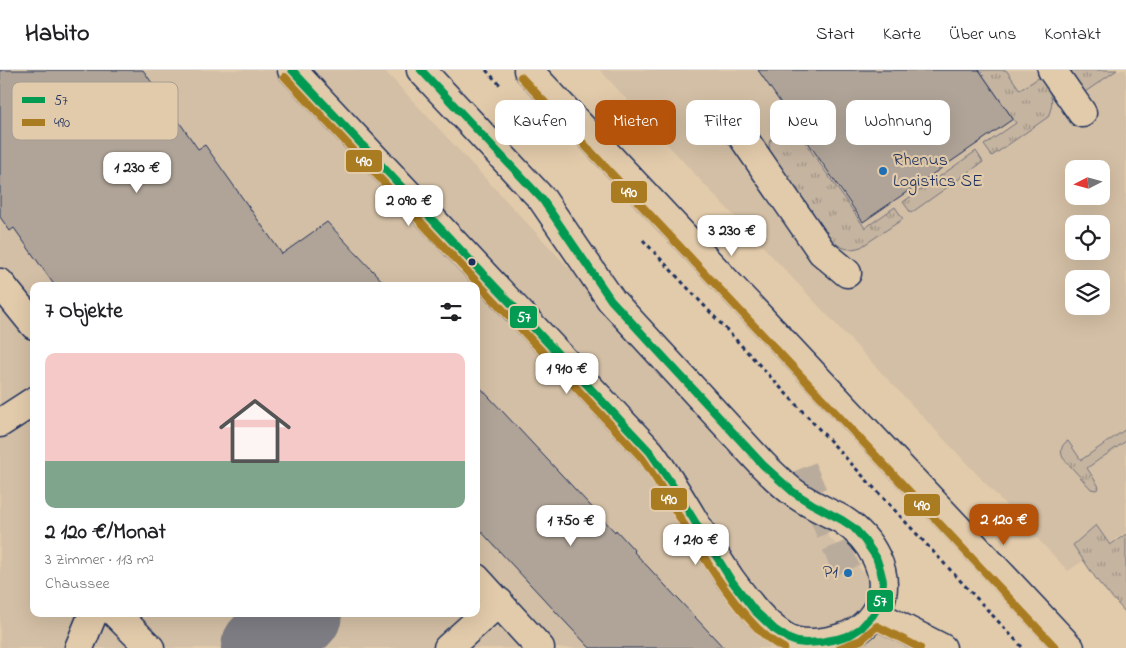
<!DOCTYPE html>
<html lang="de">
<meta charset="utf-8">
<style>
body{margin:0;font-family:"Indie Flower",sans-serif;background:#f2f2f2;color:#202124;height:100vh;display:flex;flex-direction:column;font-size:19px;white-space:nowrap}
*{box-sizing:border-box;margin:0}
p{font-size:16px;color:#757577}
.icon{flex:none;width:28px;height:28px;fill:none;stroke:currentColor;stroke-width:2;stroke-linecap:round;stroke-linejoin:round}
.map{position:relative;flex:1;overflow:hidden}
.drawer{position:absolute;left:30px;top:212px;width:450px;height:335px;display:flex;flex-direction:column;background:#fff;border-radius:10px;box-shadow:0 5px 20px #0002}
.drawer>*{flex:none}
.banner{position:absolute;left:495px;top:30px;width:475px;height:45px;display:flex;gap:10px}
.needle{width:32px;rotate:264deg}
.buttons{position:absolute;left:1065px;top:90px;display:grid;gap:10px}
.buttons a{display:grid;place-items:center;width:45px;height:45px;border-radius:10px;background:#fff;box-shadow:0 5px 20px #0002;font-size:25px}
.price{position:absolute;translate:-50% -42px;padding:0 11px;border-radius:10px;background:#fff;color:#222;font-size:16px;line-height:32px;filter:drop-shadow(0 1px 2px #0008)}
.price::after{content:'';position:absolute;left:50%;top:30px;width:15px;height:11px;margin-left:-8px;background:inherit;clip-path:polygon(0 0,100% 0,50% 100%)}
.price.current{background:#b45309;color:#fff}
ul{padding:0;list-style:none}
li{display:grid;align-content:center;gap:10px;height:265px;padding:0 15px}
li+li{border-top:1px solid #e0e0e0}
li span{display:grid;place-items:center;height:155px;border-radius:10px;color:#555}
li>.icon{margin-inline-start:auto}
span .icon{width:90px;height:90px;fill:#fffc;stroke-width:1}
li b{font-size:21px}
h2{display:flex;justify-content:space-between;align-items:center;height:60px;padding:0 15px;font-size:21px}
.chip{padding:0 18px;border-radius:10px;background:#fff;box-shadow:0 5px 20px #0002;font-size:18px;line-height:45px}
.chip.current{background:#b45309;color:#fff}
header{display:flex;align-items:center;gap:30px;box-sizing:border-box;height:70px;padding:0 25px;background:#fff;border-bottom:1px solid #e0e0e0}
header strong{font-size:24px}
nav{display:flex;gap:28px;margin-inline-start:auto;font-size:18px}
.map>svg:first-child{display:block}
.built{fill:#d3bfa5;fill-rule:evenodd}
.grass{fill:url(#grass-tufts);stroke:#70727f}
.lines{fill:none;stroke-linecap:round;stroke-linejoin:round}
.taxiway{stroke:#7e7d84;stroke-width:84}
.building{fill:#b0a498;stroke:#1b2f5e}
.minor-tunnel{stroke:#baac9c;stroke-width:28;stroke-dasharray:28 14;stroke-linecap:butt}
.minor-casing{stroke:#1b2f5e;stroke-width:31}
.major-casing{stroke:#1b2f5e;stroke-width:31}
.path{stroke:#1b2f5e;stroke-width:3;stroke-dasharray:4 4;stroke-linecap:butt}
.minor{stroke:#e2cbab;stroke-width:28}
.major{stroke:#e2cbab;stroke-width:28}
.bus-1-casing{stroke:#e2cbab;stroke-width:11}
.bus-2-casing{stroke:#e2cbab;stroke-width:11}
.bus-1{stroke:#039a52;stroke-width:8}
.bus-2{stroke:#aa7c21;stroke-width:8}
.poi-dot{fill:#1f6fb2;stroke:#e2cbab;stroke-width:2}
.bus-dot{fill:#1b2f5e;stroke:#e2cbab;stroke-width:2}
.labels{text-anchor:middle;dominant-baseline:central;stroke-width:4.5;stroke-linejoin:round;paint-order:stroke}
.poi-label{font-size:18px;fill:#1b2f5e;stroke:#e2cbab;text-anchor:start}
.key{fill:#e2cbab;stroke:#a69c94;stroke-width:1}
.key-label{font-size:14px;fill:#1b2f5e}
.line-badge{stroke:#e2cbab;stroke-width:2}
.badge-label{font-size:14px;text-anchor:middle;font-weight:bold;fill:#fff}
</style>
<header>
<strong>Habito</strong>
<nav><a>Start</a><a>Karte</a><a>Über uns</a><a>Kontakt</a></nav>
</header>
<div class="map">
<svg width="1126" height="578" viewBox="0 0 1126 578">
<defs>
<pattern id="grass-tufts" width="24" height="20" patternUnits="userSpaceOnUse" patternTransform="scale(1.25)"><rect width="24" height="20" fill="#c5b4a0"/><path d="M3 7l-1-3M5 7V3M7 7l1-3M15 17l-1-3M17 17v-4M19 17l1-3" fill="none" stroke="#9f9386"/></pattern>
</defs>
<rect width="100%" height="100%" fill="#e2cbab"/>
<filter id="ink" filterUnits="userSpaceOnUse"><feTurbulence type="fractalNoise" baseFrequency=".02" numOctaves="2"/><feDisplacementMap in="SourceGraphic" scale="10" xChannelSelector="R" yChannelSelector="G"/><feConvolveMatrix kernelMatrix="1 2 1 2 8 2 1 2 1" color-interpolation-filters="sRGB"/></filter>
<g filter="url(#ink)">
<path class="built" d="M0,0H384L599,230L897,537L954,578H0ZM34,216H476V544H34Z
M600,0H1126V462L1068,501L690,99ZM1074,99H1101V126H1074ZM1074,154H1101V181H1074ZM1074,209H1101V236H1074Z"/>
<path class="grass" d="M979,0H1006L1020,20L1040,7C1050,23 1056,27 1048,47L992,86L984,75L1016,53Z
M1069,0H1117L1085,22Z
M792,54L865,158L895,137L903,149L861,177C849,181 841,179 832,170L770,81C765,65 781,61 792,54Z
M976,81L983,92L911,143L903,132Z
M1126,359V371L1087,398L1098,415L1099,418L1096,420L1091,419L1063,388C1060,382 1061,374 1068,371L1081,390Z
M1096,455L1110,475L1126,464V543L1099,513L1073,475Z"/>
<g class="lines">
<path class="taxiway" d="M263,578L300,544"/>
</g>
<path class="building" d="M0,0H143L198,79L205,75L282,184L327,152L387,216H55L14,158L10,161L0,147Z
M758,0H979L1013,49L863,152Z
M476,313L615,462L616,460L635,481L634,482L724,578H590L568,555L476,456Z"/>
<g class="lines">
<path class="minor-tunnel" d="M802,398L848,503"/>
<defs>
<path id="minor" d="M292,0L650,382C680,423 702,468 731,510C746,530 761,551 782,565C800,578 825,573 844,567C861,561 872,550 879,535C892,503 870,468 844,451C839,447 832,445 827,442C817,437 807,432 797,425C785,417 774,406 763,395L611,230L542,129L421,0
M1052,0L1082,43
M731,50L822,182L847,203
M0,213L34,255
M0,353L34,331
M476,508L540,578
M116,544L150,578
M875,544L942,578
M79,578L93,544
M448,578L499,532"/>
<path id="major" d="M528,0L1070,578"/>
</defs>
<use href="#minor" class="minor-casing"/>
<use href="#major" class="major-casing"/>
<path class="path" d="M486,0L502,17
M643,170L1023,578"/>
<use href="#minor" class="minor"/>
<use href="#major" class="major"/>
<defs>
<path id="bus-1" d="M292,0L650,382L671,413L731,510L754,540L774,559L789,569L797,572L805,573L821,572L837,569L850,565L861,558L873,545L879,535L882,523L883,511L880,499L876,487L862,467L854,458L842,450L812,434L793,422L763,395L611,230L542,129L421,0"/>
<path id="bus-2" d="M285,7L642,388C677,438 703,493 741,540C753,554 767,570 784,578
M521,7L1056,578
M840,578L861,570L877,556L920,578"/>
</defs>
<use href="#bus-1" class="bus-1-casing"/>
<use href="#bus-2" class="bus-2-casing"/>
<use href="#bus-1" class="bus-1"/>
<use href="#bus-2" class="bus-2"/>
</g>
</g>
<g class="poi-dot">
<circle cx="883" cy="101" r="5"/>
<circle cx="848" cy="503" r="5"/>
</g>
<circle class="bus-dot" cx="472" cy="192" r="4.5"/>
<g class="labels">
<g class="poi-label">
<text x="893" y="91">Rhenus<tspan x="893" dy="21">Logistics SE</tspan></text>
<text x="838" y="503" text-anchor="end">P1</text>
</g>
</g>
<rect x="12" y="12" width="166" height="58" rx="8" class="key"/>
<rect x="22" y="27" width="23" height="6" fill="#039a52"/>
<rect x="22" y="49" width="23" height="7" fill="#aa7c21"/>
<g class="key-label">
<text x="54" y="35">57</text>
<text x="54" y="57">490</text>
</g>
<g class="line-badge">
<rect x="345" y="79" width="38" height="24" rx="5" fill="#aa7c21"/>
<rect x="610" y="110" width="38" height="24" rx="5" fill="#aa7c21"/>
<rect x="509" y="235" width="29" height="24" rx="5" fill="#039a52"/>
<rect x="650" y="417" width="38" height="24" rx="5" fill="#aa7c21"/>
<rect x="903" y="423" width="38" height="24" rx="5" fill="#aa7c21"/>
<rect x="866" y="519" width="28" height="24" rx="5" fill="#039a52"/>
</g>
<g class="badge-label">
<text x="364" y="96">490</text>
<text x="629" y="127">490</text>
<text x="524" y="252">57</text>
<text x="669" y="434">490</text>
<text x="922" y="440">490</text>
<text x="880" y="536">57</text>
</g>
</svg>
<div class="buttons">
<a><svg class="needle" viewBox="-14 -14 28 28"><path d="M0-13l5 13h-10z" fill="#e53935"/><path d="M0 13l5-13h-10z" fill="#757577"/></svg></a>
<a><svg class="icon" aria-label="locate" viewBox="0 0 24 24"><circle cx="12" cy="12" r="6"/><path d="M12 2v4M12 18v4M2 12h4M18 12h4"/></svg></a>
<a><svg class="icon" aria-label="layers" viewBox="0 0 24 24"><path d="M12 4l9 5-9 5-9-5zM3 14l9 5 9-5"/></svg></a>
</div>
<b class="price" style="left:137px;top:124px">1 230 €</b>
<b class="price" style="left:409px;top:157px">2 090 €</b>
<b class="price" style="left:732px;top:187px">3 230 €</b>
<b class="price" style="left:567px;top:325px">1 910 €</b>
<b class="price current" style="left:1004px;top:476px">2 120 €</b>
<b class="price" style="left:571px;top:477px">1 750 €</b>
<b class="price" style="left:696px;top:496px">1 210 €</b>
<div class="banner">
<a class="chip">Kaufen</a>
<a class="chip current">Mieten</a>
<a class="chip">Filter</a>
<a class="chip">Neu</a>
<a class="chip">Wohnung</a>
</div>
<section class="drawer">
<h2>7 Objekte<svg class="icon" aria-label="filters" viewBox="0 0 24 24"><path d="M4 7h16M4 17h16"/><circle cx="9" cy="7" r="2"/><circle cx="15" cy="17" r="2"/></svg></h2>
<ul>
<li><span style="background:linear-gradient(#f6c9c9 70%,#7fa58c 0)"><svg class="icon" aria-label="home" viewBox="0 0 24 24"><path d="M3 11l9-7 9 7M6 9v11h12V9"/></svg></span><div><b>2 120 €/Monat</b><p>3 Zimmer · 113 m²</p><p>Chaussee</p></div></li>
</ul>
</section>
</div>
